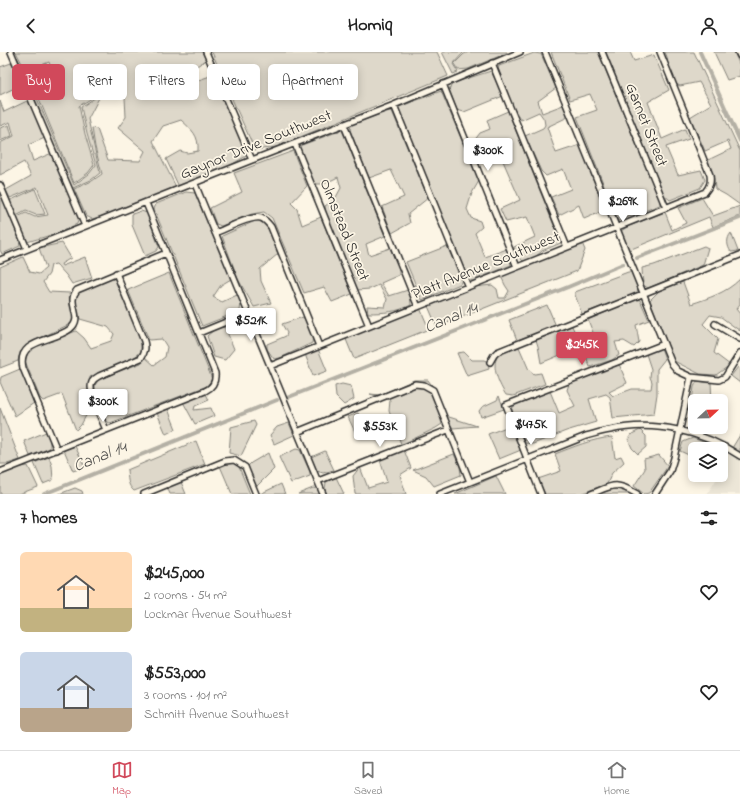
<!DOCTYPE html>
<meta charset="utf-8">
<style>
body{margin:0;font-family:"Indie Flower",sans-serif;background:#f6f6f6;color:#222;height:100vh;display:flex;flex-direction:column;font-size:15px;white-space:nowrap}
*{box-sizing:border-box;margin:0}
p{font-size:13px;color:#767676}
.icon{flex:none;width:22px;height:22px;fill:none;stroke:currentColor;stroke-width:2;stroke-linecap:round;stroke-linejoin:round}
.map{position:relative;height:442px;overflow:hidden}
.drawer{display:flex;flex-direction:column;background:#fff;flex:1}
.drawer>*{flex:none}
.guide{position:absolute;left:12px;top:12px;width:400px;height:36px;display:flex;gap:8px}
.needle{width:26px;rotate:68deg}
.fabs{position:absolute;left:688px;top:342px;display:grid;gap:8px}
.fabs a{display:grid;place-items:center;width:40px;height:40px;border-radius:6px;background:#fff;box-shadow:0 2px 10px #0003;font-size:20px}
.price{position:absolute;translate:-50% -34px;padding:0 9px;border-radius:4px;background:#fff;color:#222;font-size:13px;line-height:26px;filter:drop-shadow(0 1px 2px #0008)}
.price::after{content:'';position:absolute;left:50%;top:24px;width:12px;height:9px;margin-left:-6px;background:inherit;clip-path:polygon(0 0,100% 0,50% 100%)}
.price.current{background:#d1495b;color:#fff}
ul{padding:0;list-style:none}
li{display:flex;align-items:center;gap:12px;height:100px;padding:0 20px}
li span{display:grid;place-items:center;flex:none;width:112px;height:80px;border-radius:6px;color:#555}
li>.icon{margin-inline-start:auto}
span .icon{width:48px;height:48px;fill:#fffc;stroke-width:1}
li b{font-size:17px}
h2{display:flex;justify-content:space-between;align-items:center;height:48px;padding:0 20px;font-size:17px}
.pill{padding:0 14px;border-radius:6px;background:#fff;box-shadow:0 2px 10px #0003;font-size:14px;line-height:36px}
.pill.current{background:#d1495b;color:#fff}
header{display:flex;justify-content:space-between;align-items:center;height:52px;padding:0 20px;background:#fff;font-size:18px;font-weight:800}
.menu{display:flex;justify-content:space-around;align-items:center;height:56px;border-top:1px solid #e0e0e0;background:#fff;font-size:11px;color:#767676}
.menu a{display:grid;justify-items:center;gap:2px}
.menu .current{color:#d1495b}
.map>svg:first-child{display:block}
.built{fill:#ece6d7}
.green{fill:#ded8ca;stroke:#84827a}
.lines{fill:none;stroke-linecap:round;stroke-linejoin:round}
.canal{stroke:#b4b0a5;stroke-width:4}
.minor-casing{stroke:#2b2b2b;stroke-width:8}
.minor{stroke:#fcf5e5;stroke-width:5}
.labels{text-anchor:middle;dominant-baseline:central;stroke-width:3.5;stroke-linejoin:round;paint-order:stroke}
.street-label{font-size:16px;fill:#2b2b2b;stroke:#fcf5e5}
.water-label{font-size:17px;font-style:italic;fill:#545350;stroke:#fcf5e5}
</style>
<header><svg class="icon" aria-label="back" viewBox="0 0 24 24"><path d="M15 5l-7 7 7 7"/></svg>Homiq<svg class="icon" aria-label="person" viewBox="0 0 24 24"><circle cx="12" cy="8" r="4"/><path d="M4 21q1-7 8-7t8 7"/></svg></header>
<div class="map">
<svg width="740" height="442" viewBox="0 0 740 442">
<rect width="100%" height="100%" fill="#fcf5e5"/>
<filter id="ink" filterUnits="userSpaceOnUse"><feTurbulence type="fractalNoise" baseFrequency=".025" numOctaves="2"/><feDisplacementMap in="SourceGraphic" scale="8" xChannelSelector="R" yChannelSelector="G"/><feConvolveMatrix kernelMatrix="1 2 1 2 8 2 1 2 1" color-interpolation-filters="sRGB"/></filter>
<g filter="url(#ink)">
<path class="built" d="M730,402L740,408V442H707L716,428L712,423H721V407Z"/>
<path class="green" d="M16,0H202L206,8L186,21L187,25L193,30L213,23L248,103L224,117L179,135L166,107L180,99L187,101L198,99C199,83 192,78 181,68L163,74L153,89L176,135L110,162L92,167L86,164L74,137L92,129L102,122L95,95L92,76L97,77L108,108L140,109L145,99L118,76L126,65L125,46L115,32L79,54L85,82L94,113L88,121L74,131L35,37L34,30L48,25L53,21L49,10L26,19Z
M212,0H437L448,24L276,95L255,98L232,47L255,33L250,25L224,29Z
M442,0H464L453,12L458,20L453,22Z
M469,0H507V1L468,17L458,18L454,12L464,2Z
M551,0H598L660,149V153L618,169L577,65L597,58L590,42L570,48Z
M606,0H630L634,9L654,3L669,38L648,50L662,87L685,77L689,87L666,95L678,123L701,118L705,128L700,136L670,148L664,143Z
M665,0H694L740,99V153L726,143L715,137L714,127L708,108L731,97L728,89L705,99L690,65L711,52L699,30L680,34L674,31L668,16L667,5Z
M714,0H734L740,14V24L727,28Z
M534,1L541,2L556,36L538,49L542,61L563,53L568,65L547,75L556,101L580,93L605,158L584,167L579,153L559,163L551,145L571,137L563,117L546,124L541,119L525,84L543,76L545,73L544,67L539,60L521,68L512,54L497,18L499,14Z
M17,5L26,21L47,12L51,20L47,24L33,29V37L74,133L89,122L96,113L87,82L81,55L101,42L88,67L100,121L91,128L73,136L72,138Z
M14,10L23,32L0,43V15Z
M491,19L503,44L464,60L457,58L449,37L453,31Z
M441,39L479,129L472,141L467,157L471,166L480,169L482,175L475,181L485,205L507,197L511,213L472,229L467,225L399,59V55Z
M29,48L45,86L28,93L33,109L52,101L79,166L77,172L58,181L27,190L17,165L26,161L35,165L48,163L37,135L10,146L6,138L31,124L24,110L0,123V91L14,84L10,70L0,74V49L4,60Z
M392,59L428,146L408,162L410,171L392,181L382,155L404,145L391,118L369,126L350,78L351,73L385,60Z
M508,59L561,191L542,199L534,206L523,209L514,200V195L535,185L527,165L506,170L500,157L520,148L500,102L481,111L474,101L471,93L480,81L490,77L487,68Z
M9,73L12,84L0,89V76Z
M342,78L385,184L366,192L369,203L390,196L399,215V223L381,231L389,244L408,238L410,242L411,253C398,260 383,261 368,261L367,254L385,255L387,247L379,233L370,237L357,238L326,162L325,154L335,147L341,136L338,125L324,132H313L299,96V94Z
M293,99L307,134L291,151L297,157L302,173L321,165L352,242L332,250L324,235L304,241L272,166L264,160L252,162L221,174L216,172L210,156L242,140L234,121Z
M35,137L45,162L36,163L26,159L16,164L8,147L11,148Z
M0,140L19,187L20,194L2,202L0,198Z
M186,140L195,141L231,227L221,233L213,245L222,250L237,243L241,250L240,259L202,274L154,157L156,152Z
M702,146L713,164L740,154V164L713,175L709,165L629,198L621,179L627,175L665,160L672,178L686,171L678,156Z
M141,159L147,161L159,195L156,199L145,204L132,173V162Z
M255,169L264,170L270,180L278,202L260,217L261,229L271,251L254,255L238,227L222,184Z
M731,181L738,199L731,200C727,194 726,187 731,181Z
M62,191L71,206L61,212L62,214L85,205L92,226L72,232L66,223L56,212L51,213L49,222L43,230L49,240L70,241C67,251 75,261 72,271L32,290L20,300L18,309L0,316V215L23,205L30,220L39,222L46,216L39,196Z
M582,191L585,198L577,219L437,275L428,254L474,235L492,233L497,237L499,246H505L509,239L505,233L501,224Z
M447,194L462,228L460,232L422,248L406,210Z
M704,194L708,196L703,213L648,236L643,233L642,216L654,213Z
M628,220H631L638,234L637,241L582,262L575,243V240Z
M169,221L212,327L207,334L110,371L106,369L95,341V333L99,327L141,311L145,305L154,313L165,305L167,295L162,287L149,288L128,238Z
M114,225L141,288V300L132,307L90,325L88,341L90,356L81,373L76,378L62,342L43,349L40,346L25,309L28,300L34,295L76,279L84,286L91,296L111,289L114,282L108,275L80,267C79,263 76,257 76,252C75,233 99,230 114,225Z
M740,227V252L736,257L740,262V279L721,265L710,263L703,272L718,287L714,301L730,313L716,323L700,322L674,309L650,248L660,238L683,230L691,252C709,246 726,241 740,227Z
M636,247L640,248L649,268L636,273L639,290L634,295L624,289L615,290L619,303L612,308L590,315L582,294L541,311L538,294L536,288L572,274L579,290L584,293L596,288L588,268Z
M547,253L556,274L517,288L509,268Z
M420,256L429,277L354,307L345,285Z
M303,265C308,272 314,283 312,291L280,306L274,307L267,297V292L286,284L287,281L282,272Z
M225,275L234,297L225,308L214,305L207,284L215,277Z
M519,295L529,318L534,322L541,321L545,332L513,344L506,343C500,334 490,314 498,304C503,299 513,297 519,295Z
M661,296L665,307L657,317V342L654,362L613,366L610,345L606,342L589,347L596,370L566,379L533,392L525,391L512,361V356L517,352L550,339L559,361L575,354L567,338L569,332L619,312L627,331L609,340L613,344L632,337H651L652,330L650,325L651,317L646,302Z
M318,297L327,319L313,324L305,302Z
M464,300L472,308H484L488,310L489,317L467,324L457,301Z
M738,315L740,317V331L731,324Z
M20,317L34,351L15,364L0,330L1,325Z
M414,328H428L436,339L446,364L477,374L453,376L448,369L446,364L439,362L442,372L436,376L405,391L401,392L389,359L390,348L370,342L380,343Z
M697,329L711,331L712,349H695V373L689,370L694,335Z
M342,332L351,334L354,347L344,353L336,345L335,334Z
M206,342L209,348L195,354L194,358L211,356L214,364L195,372L183,350Z
M499,344L504,357L481,365L479,359L482,355L497,348Z
M0,356L20,408L7,412H0Z
M168,357L176,377L166,382L157,361Z
M358,361L365,378L356,382L348,365Z
M254,369L256,373L241,404L229,401L231,375Z
M289,371L294,383L274,392L270,383L277,375Z
M509,374L512,375L521,398L499,407L488,382Z
M640,378L646,384V395L638,402L632,396L628,387L632,382Z
M46,380L50,388V396L30,404L24,389Z
M740,383V401L732,396Z
M612,385L615,406L621,404L624,410L612,421L607,432L580,442H545L538,427L561,419L555,402C573,395 592,387 612,385Z
M693,386L713,394L711,397H695V406L680,399L683,390Z
M196,389L205,412L134,439C127,433 128,426 127,418Z
M75,394L85,415L73,419L64,398Z
M296,397L300,398L310,420V424L291,431L279,405Z
M404,398L411,416L400,423L406,442H355L353,424L360,415L368,436L387,430L380,408Z
M325,399L334,418L323,421L317,419L311,405Z
M268,401L274,417L256,435L247,415L251,411Z
M454,402L460,415L461,423L434,434L426,424L413,418Z
M659,403L668,414L649,441L644,442L634,434L645,417L644,407Z
M49,405L52,414L53,428L43,432L34,411Z
M229,410L235,411L239,415L250,442H232L220,414Z
M28,414L38,435L19,442H0V423L21,415Z
M496,424L505,442H455Z
M336,425L344,442H327L325,437L326,430Z
M181,430L186,442H170L167,435Z
M281,432L285,442H260Z
M75,436L82,439L83,442H59Z
M313,436L319,437L321,442H298Z
M615,436L622,437L631,442H599Z"/>
<g class="lines">
<path class="canal" d="M700,0L740,89
M637,206L740,166
M289,345L568,235L623,212
M44,442L277,348"/>
<defs>
<path id="minor" d="M11,0L85,174
M206,0L252,108
M545,0L672,312L678,319L691,325L719,328L725,325L740,301
M602,0L666,156
M738,0L740,4
M492,11L567,195
M443,32L517,215
M394,53L468,235
M344,73L418,255
M295,92L369,274
M195,132L323,442
M0,133L27,197
M215,181C226,177 251,163 261,166C266,168 268,171 271,175L319,294
M0,208L252,108L394,53L520,0
M715,272L740,287
M199,281L248,261
M490,310L494,303L497,300L740,203
M270,314L705,140C710,134 711,130 710,123L660,0
M106,378C102,367 87,340 92,330C94,327 97,325 99,324L141,306C145,300 146,296 144,289L116,221
M297,380L415,332L424,333L433,338L470,430
M57,398L23,316C16,287 53,290 70,277C85,265 65,252 77,238L166,201
M0,420L205,339C213,335 216,330 215,321L146,151
M318,429L448,378
M144,442L225,409L234,408L245,415L256,442
M440,442L586,384C594,382 602,379 610,378C654,368 703,379 740,404
M541,442L506,353L664,292
M591,442C613,433 615,429 637,442
M655,442L670,419L674,406L691,325"/>
</defs>
<use href="#minor" class="minor-casing"/>
<use href="#minor" class="minor"/>
</g>
</g>
<g class="labels">
<g class="street-label">
<text transform="translate(646 73) rotate(68)">Garnet Street</text>
<text transform="translate(256 93) rotate(-22)">Gaynor Drive Southwest</text>
<text transform="translate(344 178) rotate(68)">Olmstead Street</text>
<text transform="translate(486 214) rotate(-22)">Platt Avenue Southwest</text>
</g>
<g class="water-label">
<text transform="translate(451 266) rotate(-22)">Canal 14</text>
<text transform="translate(100 405) rotate(-22)">Canal 14</text>
</g>
</g>
</svg>
<div class="fabs">
<a><svg class="needle" viewBox="-14 -14 28 28"><path d="M0-13l5 13h-10z" fill="#e53935"/><path d="M0 13l5-13h-10z" fill="#767676"/></svg></a>
<a><svg class="icon" aria-label="layers" viewBox="0 0 24 24"><path d="M12 4l9 5-9 5-9-5zM3 14l9 5 9-5"/></svg></a>
</div>
<b class="price" style="left:488px;top:120px">$300K</b>
<b class="price" style="left:623px;top:171px">$269K</b>
<b class="price" style="left:251px;top:290px">$521K</b>
<b class="price current" style="left:582px;top:314px">$245K</b>
<b class="price" style="left:103px;top:371px">$300K</b>
<b class="price" style="left:531px;top:394px">$475K</b>
<b class="price" style="left:380px;top:396px">$553K</b>
<div class="guide">
<a class="pill current">Buy</a>
<a class="pill">Rent</a>
<a class="pill">Filters</a>
<a class="pill">New</a>
<a class="pill">Apartment</a>
</div>
</div>
<section class="drawer">
<h2>7 homes<svg class="icon" aria-label="filters" viewBox="0 0 24 24"><path d="M4 7h16M4 17h16"/><circle cx="9" cy="7" r="2"/><circle cx="15" cy="17" r="2"/></svg></h2>
<ul>
<li><span style="background:linear-gradient(#ffd9b3 70%,#c2b280 0)"><svg class="icon" aria-label="home" viewBox="0 0 24 24"><path d="M3 11l9-7 9 7M6 9v11h12V9"/></svg></span><div><b>$245,000</b><p>2 rooms · 54 m²</p><p>Lockmar Avenue Southwest</p></div><svg class="icon" aria-label="heart" viewBox="0 0 24 24"><path d="M12 20l-8-8c-3-5 5-10 8-4 3-6 11-1 8 4z"/></svg></li>
<li><span style="background:linear-gradient(#c9d6e8 70%,#b9a48a 0)"><svg class="icon" aria-label="home" viewBox="0 0 24 24"><path d="M3 11l9-7 9 7M6 9v11h12V9"/></svg></span><div><b>$553,000</b><p>3 rooms · 101 m²</p><p>Schmitt Avenue Southwest</p></div><svg class="icon" aria-label="heart" viewBox="0 0 24 24"><path d="M12 20l-8-8c-3-5 5-10 8-4 3-6 11-1 8 4z"/></svg></li>
</ul>
</section>
<nav class="menu">
<a class="current"><svg class="icon" aria-label="map" viewBox="0 0 24 24"><path d="M3 6l6-2 6 2 6-2v14l-6 2-6-2-6 2zM9 4v14M15 6v14"/></svg>Map</a>
<a><svg class="icon" aria-label="saved" viewBox="0 0 24 24"><path d="M7 4h10v16l-5-4-5 4z"/></svg>Saved</a>
<a><svg class="icon" aria-label="home" viewBox="0 0 24 24"><path d="M3 11l9-7 9 7M6 9v11h12V9"/></svg>Home</a>
</nav>
